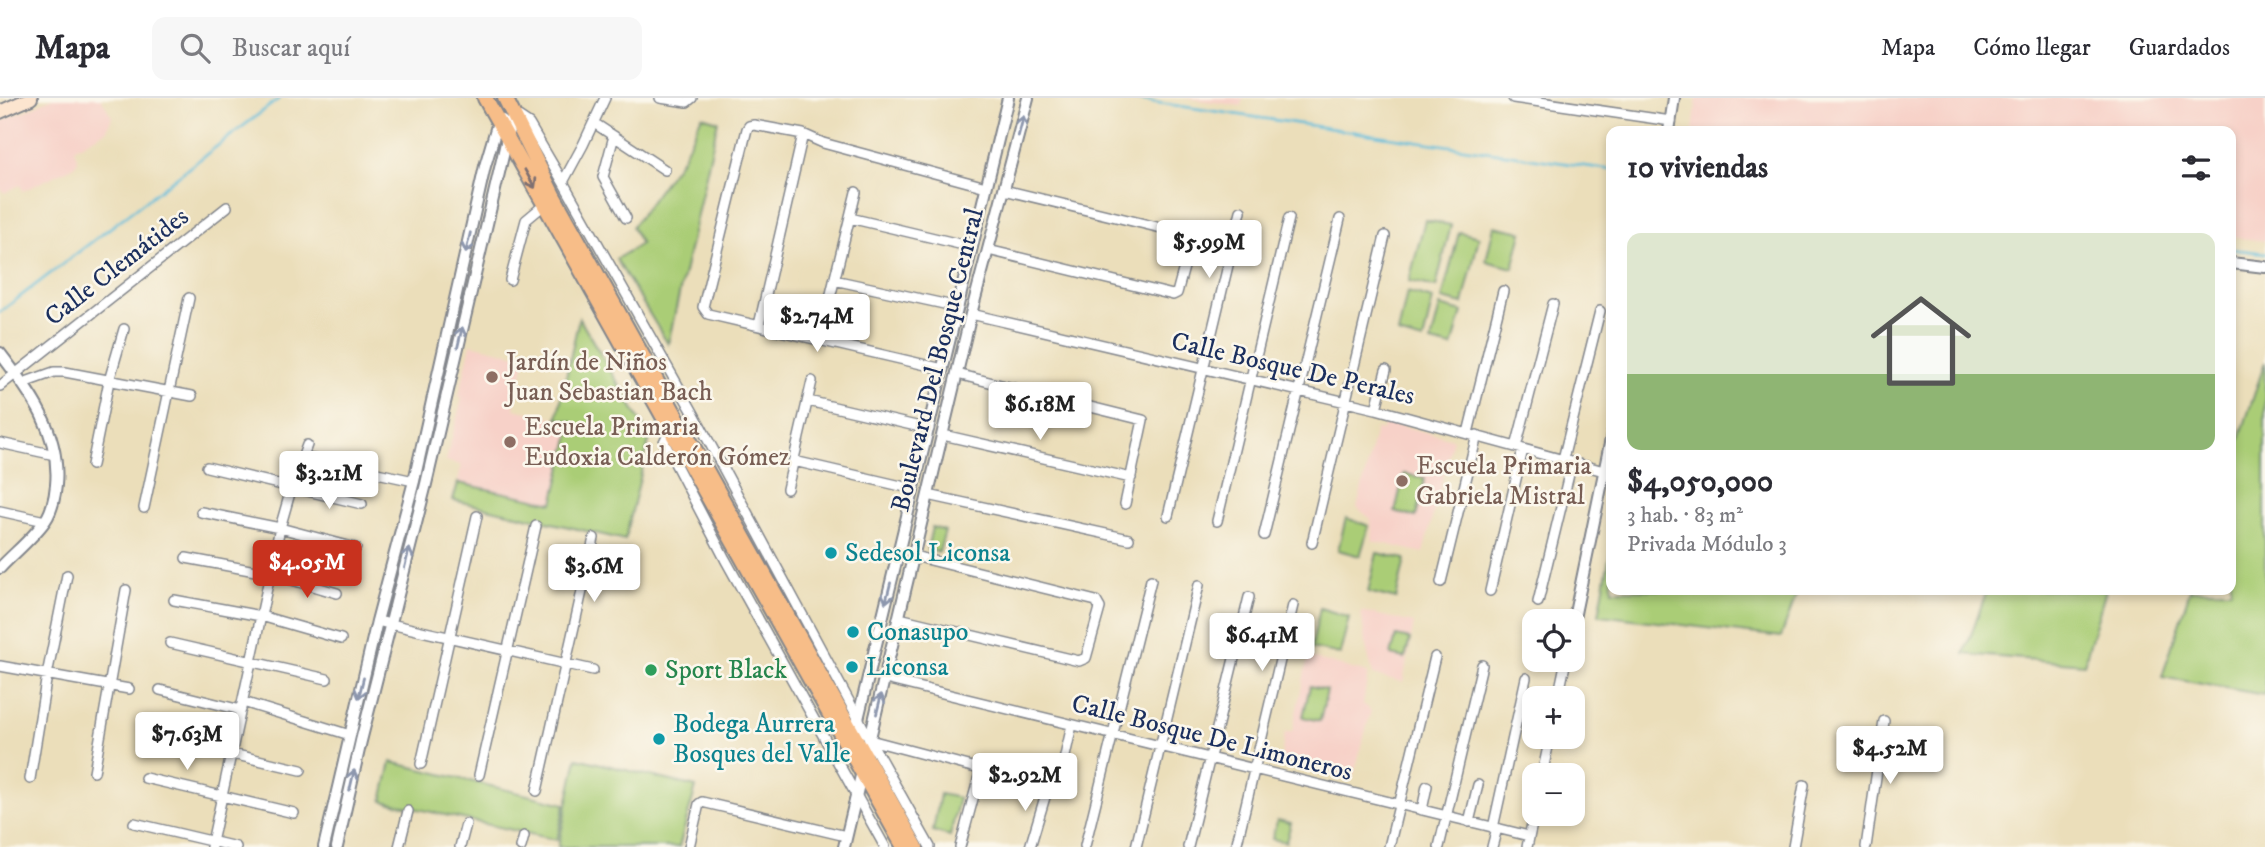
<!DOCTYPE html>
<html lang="es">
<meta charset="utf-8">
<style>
body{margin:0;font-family:"IM FELL DW Pica",serif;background:#f7f7f7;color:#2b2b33;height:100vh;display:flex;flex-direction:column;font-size:26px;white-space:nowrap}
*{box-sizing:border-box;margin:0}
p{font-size:23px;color:#7c7c81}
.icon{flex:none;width:38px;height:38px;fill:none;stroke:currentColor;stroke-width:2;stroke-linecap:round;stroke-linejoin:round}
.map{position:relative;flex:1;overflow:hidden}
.side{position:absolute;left:1606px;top:28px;width:630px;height:469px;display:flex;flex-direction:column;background:#fff;border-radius:14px;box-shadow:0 4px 10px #0003}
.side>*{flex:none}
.buttons{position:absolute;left:1522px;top:511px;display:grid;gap:14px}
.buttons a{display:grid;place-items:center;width:63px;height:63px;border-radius:14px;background:#fff;box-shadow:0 4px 10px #0003;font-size:35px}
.price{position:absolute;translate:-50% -60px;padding:0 16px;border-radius:7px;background:#fff;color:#222;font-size:23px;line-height:46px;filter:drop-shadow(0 2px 4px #0008)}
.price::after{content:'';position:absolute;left:50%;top:42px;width:21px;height:16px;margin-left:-10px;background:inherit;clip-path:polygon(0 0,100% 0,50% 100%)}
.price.current{background:#c8321e;color:#fff}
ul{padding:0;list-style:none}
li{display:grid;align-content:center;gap:14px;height:371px;padding:0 21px}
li+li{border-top:2px solid #e1e1e2}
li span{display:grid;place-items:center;height:217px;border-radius:14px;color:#555}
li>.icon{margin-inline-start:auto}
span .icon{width:126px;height:126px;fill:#fffc;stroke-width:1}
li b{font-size:30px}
h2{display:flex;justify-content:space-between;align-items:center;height:84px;padding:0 21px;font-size:30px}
header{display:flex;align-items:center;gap:42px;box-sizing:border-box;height:98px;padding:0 35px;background:#fff;border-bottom:2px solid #e1e1e2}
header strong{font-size:33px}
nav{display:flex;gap:38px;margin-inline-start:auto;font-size:24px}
.search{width:490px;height:63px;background:#f7f7f7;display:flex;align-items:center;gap:18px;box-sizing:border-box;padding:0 24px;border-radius:14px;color:#7c7c81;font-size:26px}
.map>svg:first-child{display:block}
.built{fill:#f7d1c8}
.green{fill:#aacd76;stroke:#627e6a;stroke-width:2}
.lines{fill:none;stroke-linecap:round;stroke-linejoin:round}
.stream{stroke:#5bbbd9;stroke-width:2.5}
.minor-casing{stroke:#83868c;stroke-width:12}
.tertiary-casing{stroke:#83868c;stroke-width:14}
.secondary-casing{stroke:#83868c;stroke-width:16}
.primary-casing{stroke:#83868c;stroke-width:18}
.minor{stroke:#fff;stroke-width:9}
.tertiary{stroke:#fff;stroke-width:10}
.secondary{stroke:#fce5cf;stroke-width:12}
.primary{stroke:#f7bd88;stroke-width:14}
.oneway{stroke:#8d97ae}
.oneway2{stroke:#7e6f71}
.education-dot{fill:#8d6e63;stroke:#fbf7ec;stroke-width:2.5}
.culture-dot{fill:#0f9aa8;stroke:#fbf7ec;stroke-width:2.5}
.leisure-dot{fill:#2e9e5b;stroke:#fbf7ec;stroke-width:2.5}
.labels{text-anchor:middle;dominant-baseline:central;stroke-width:5;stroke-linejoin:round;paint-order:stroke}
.street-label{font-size:26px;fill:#1b2f5e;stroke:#fbf7ec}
.education-label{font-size:26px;fill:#785e54;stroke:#fbf7ec;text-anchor:start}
.culture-label{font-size:26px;fill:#0d838f;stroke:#fbf7ec;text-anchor:start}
.leisure-label{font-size:26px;fill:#27864d;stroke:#fbf7ec;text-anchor:start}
</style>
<header>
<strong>Mapa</strong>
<div class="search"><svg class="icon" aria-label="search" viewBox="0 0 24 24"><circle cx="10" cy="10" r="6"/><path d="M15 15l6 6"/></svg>Buscar aquí</div>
<nav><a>Mapa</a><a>Cómo llegar</a><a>Guardados</a></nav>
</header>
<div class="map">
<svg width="2265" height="749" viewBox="0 0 2265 749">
<rect width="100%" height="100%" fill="#fbf7ec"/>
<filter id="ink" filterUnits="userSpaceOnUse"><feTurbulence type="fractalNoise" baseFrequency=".0143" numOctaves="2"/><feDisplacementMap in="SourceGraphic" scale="14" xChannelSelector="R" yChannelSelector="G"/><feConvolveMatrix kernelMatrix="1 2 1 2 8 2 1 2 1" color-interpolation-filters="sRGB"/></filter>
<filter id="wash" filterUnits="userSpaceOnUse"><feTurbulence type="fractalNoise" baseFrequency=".00686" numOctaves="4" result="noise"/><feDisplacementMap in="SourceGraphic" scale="28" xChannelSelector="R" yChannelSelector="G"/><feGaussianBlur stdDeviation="1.57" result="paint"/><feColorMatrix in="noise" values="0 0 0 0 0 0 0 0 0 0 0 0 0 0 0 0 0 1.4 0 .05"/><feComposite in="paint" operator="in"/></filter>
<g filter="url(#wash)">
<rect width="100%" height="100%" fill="#ebdeba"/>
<path class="built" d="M53,0H101L112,19L107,32L74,51L78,63L73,69L23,93L20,87L4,95L0,89V24Z
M1184,0H1243L1241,8Z
M1697,0H2265V143L2231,139V33H1693Z
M471,246L526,259L514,311L573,324L553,406L458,385L461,367L446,363L462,300L459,298Z
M1385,324L1453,341L1423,455L1373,443L1370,420L1357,410L1376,331L1382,333Z
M1361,513L1414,525L1403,584L1373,577L1365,544Z
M1308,559L1368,575L1363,606L1371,613L1353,680L1288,663L1281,659L1285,634H1292Z"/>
<path class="green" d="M702,18L718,23L668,246L616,161L641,146L632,129L683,59Z
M1425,122L1451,127L1436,189L1409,183Z
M1494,128L1522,134L1513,170L1486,163Z
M1459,134L1479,139L1463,206L1442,201Z
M1407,194L1433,201L1423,243L1398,236Z
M1440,208L1462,214L1452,249L1431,244Z
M579,220L650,339L625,442L453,402L458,385L553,405L573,324L557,320Z
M2265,264V597L2162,579L2190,492H2231V367Z
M1404,376L1425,380L1416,419L1395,414Z
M1346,420L1369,428L1360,458L1338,452Z
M932,429L945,433L939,454L927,452Z
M1612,444V492H1798L1781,539L1599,517Z
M1377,455L1405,461L1396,501L1368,494Z
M1987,492H2106L2084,566L1964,556Z
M1320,510L1349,519L1340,556L1311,550Z
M1396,538L1410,541L1405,560L1391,557Z
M1310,588L1327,592L1320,623L1303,619Z
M577,660L696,689L679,749H558Z
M391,664L565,706L557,742L382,703Z
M940,696L959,700L950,738L933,733Z
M1277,722L1291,725L1286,744L1272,741Z"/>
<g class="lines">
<path class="stream" d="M1125,0L1612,72
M2231,151L2265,155
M0,214L280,0"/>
</g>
</g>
<g filter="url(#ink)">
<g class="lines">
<defs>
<path id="minor" d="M660,0L687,4L692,0
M1513,0L1671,23
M517,18L529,26L563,84L694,316L870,642L930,749
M594,25L665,72
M614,38L603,79L626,120
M563,84L583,47L605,0
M850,120L972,149
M988,152L1173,197L1177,195L1191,143L1186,136L1004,92
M510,182L526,122L544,107
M834,182L958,209
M829,204L856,94
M971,216L1376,311L1604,373
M759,227L803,36
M943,271L708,216L703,209L747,31L749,28L754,27L803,36L823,45L986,89
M957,276L1143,322L1125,406
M23,285L54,274H65L192,298
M0,288L227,109
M808,303L929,331
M1376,311L1386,272
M670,332L664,344L725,461L885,749
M1468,335L1503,193
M943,337L1131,380
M0,345L55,357
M1516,349L1553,206
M303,359L414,383
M1563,361L1600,213
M794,363L914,391
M92,367L109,283L124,231
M207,369L362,406
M787,391L812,283
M928,397L1129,441
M144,410L189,200
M0,413L45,423
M201,414L280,430L356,450
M1168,418L1241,113
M1217,423L1289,120
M1264,437L1340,121
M1312,445L1385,138
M186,460L271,476L337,495
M1441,484L1477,337
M1490,493L1523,351
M174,502L261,518L341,541
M1538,504L1572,364
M899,520L1079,563L1086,560L1100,510L1096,503L914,458
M377,523L593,572
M170,545L327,581
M0,568L129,591
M885,581L1529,738
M160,592L241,612
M1558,600L1566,562
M243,604L350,637
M155,638L301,672
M870,642L1048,689
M421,666L477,418
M94,674L126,492
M479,677L536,428
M1542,677L1550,639
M145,680L294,715
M30,681L47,577L67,477
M1048,689L1059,685L1072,627
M537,693L594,440
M1422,712L1427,688
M1469,724L1478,687
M134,725L236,749
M1493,730L1526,580
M1085,748L1151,482
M211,749L280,430L292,388L307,347
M399,749L408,713
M460,749L466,726
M521,749L524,738
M689,749L699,706L702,704L846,738
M960,749L981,671
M1030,749L1048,689
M1136,749L1199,487
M1188,749L1249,499
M1236,749L1293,507
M1389,749L1435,559
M1439,749L1482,567
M1492,749L1497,730
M1527,749L1535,712
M1793,749L1804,687
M1866,749L1884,623"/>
<path id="tertiary" d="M1669,33L1674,0
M2231,165L2265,169
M0,255C30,294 61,335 56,387C55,398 52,413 45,423C33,440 14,455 0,470
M1573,525L1612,336
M858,644V621L1008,0
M324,749L377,523L414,383L485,68L498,24L502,22
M337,749L361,643L426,386L513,15
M844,749L971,216L1028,0"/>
<path id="secondary" d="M0,14L31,0"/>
<path id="primary" d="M485,0L904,749
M505,0L554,99L916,749"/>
</defs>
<use href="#minor" class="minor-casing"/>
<use href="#tertiary" class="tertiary-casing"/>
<use href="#secondary" class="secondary-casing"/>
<use href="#primary" class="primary-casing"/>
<use href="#minor" class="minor"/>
<use href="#tertiary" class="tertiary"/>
<use href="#secondary" class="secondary"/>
<use href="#primary" class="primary"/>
</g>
<defs><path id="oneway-shaft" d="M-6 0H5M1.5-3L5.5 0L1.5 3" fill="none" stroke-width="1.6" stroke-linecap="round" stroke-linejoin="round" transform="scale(1.75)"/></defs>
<g class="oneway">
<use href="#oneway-shaft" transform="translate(1021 28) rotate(-75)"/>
<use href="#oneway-shaft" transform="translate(468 145) rotate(103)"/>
<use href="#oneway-shaft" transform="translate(460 239) rotate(-77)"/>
<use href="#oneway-shaft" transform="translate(407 460) rotate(-76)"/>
<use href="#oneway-shaft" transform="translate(888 495) rotate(104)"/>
<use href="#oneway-shaft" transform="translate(361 590) rotate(104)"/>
<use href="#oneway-shaft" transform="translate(879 606) rotate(-76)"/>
<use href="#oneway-shaft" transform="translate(352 682) rotate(-77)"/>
</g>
<use class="oneway2" href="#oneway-shaft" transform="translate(530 81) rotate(61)"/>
</g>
<g class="education-dot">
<circle cx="492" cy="279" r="7"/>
<circle cx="510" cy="344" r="7"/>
<circle cx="1402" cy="383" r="7"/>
</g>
<g class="culture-dot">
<circle cx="831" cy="455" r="7"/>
<circle cx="853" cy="534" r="7"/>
<circle cx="852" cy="569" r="7"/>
<circle cx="659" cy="641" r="7"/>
</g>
<circle class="leisure-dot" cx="651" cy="572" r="7"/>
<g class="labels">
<g class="street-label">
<text transform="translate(117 169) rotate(-38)">Calle Clemátides</text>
<text transform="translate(938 262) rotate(-76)">Boulevard Del Bosque Central</text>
<text transform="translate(1293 271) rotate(13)">Calle Bosque De Perales</text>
<text transform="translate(1212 640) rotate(14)">Calle Bosque De Limoneros</text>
</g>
<g class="education-label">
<text x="506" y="264">Jardín de Niños<tspan x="506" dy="30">Juan Sebastian Bach</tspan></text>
<text x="524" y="329">Escuela Primaria<tspan x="524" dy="30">Eudoxia Calderón Gómez</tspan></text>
<text x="1416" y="368">Escuela Primaria<tspan x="1416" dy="30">Gabriela Mistral</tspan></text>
</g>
<g class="culture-label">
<text x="845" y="455">Sedesol Liconsa</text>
<text x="867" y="534">Conasupo</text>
<text x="866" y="569">Liconsa</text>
<text x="673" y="626">Bodega Aurrera<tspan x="673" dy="30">Bosques del Valle</tspan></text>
</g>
<g class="leisure-label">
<text x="665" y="572">Sport Black</text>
</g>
</g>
</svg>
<div class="buttons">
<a><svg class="icon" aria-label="locate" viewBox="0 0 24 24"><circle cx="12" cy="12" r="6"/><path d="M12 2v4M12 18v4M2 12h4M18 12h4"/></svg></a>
<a>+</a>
<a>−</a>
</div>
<b class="price" style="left:1209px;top:182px">$5.99M</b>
<b class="price" style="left:817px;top:256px">$2.74M</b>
<b class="price" style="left:1040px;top:344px">$6.18M</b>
<b class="price" style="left:329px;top:413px">$3.21M</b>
<b class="price current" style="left:307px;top:502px">$4.05M</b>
<b class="price" style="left:594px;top:506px">$3.6M</b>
<b class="price" style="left:1262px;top:575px">$6.41M</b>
<b class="price" style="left:187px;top:674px">$7.63M</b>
<b class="price" style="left:1890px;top:688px">$4.52M</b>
<b class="price" style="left:1025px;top:715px">$2.92M</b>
<section class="side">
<h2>10 viviendas<svg class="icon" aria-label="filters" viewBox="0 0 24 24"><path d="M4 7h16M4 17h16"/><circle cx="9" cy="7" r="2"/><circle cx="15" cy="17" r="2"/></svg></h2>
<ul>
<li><span style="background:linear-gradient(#dfe7d0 65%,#8fb573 0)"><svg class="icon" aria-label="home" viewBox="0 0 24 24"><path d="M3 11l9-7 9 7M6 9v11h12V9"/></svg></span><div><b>$4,050,000</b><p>3 hab. · 83 m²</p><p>Privada Módulo 3</p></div></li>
</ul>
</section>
</div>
